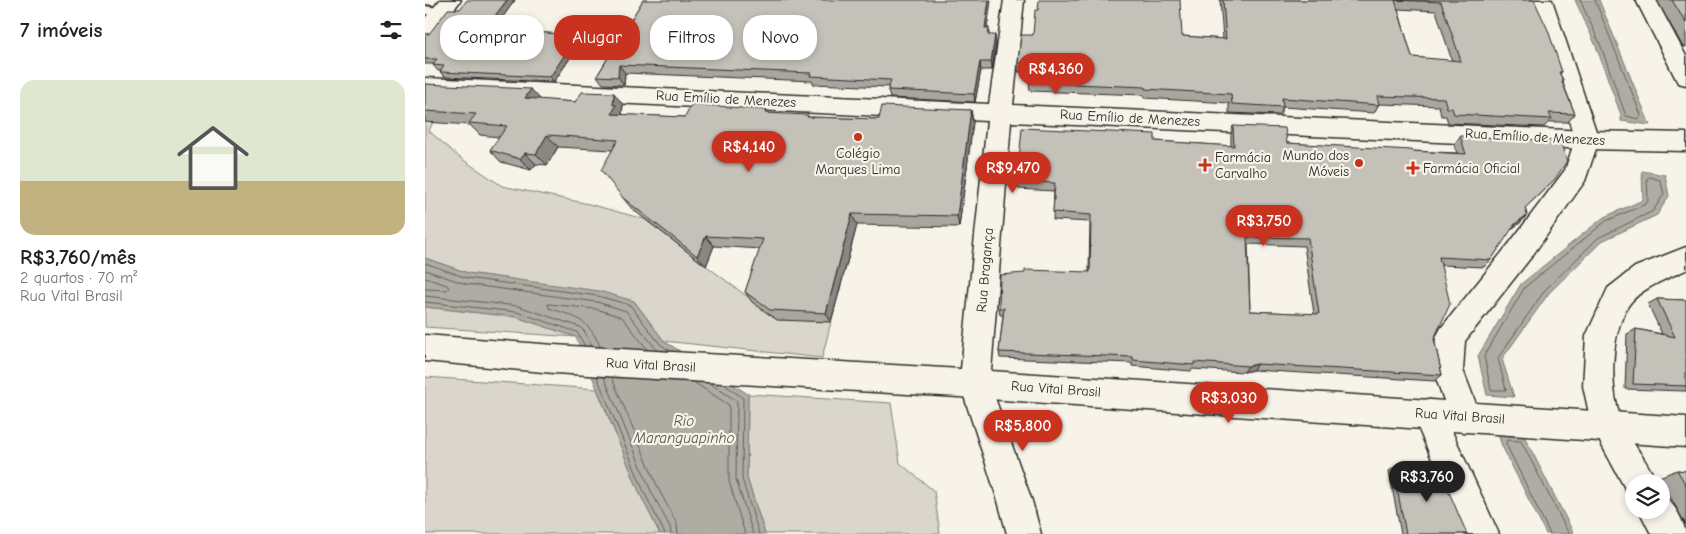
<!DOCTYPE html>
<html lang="pt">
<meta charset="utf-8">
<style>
body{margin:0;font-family:"Comic Neue",sans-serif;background:#f6f6f6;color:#202124;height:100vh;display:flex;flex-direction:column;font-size:19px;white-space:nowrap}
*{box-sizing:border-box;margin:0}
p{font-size:16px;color:#757577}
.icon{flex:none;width:28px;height:28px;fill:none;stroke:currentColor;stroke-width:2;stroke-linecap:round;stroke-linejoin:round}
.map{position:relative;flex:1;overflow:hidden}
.side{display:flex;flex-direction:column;background:#fff;width:425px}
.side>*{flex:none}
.hud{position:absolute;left:15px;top:15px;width:475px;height:45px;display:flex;gap:10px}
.buttons{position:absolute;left:1200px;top:474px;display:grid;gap:10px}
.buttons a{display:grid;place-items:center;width:45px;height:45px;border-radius:50%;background:#fff;box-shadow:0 2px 8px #0003;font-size:25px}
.price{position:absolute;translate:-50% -42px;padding:0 11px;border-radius:18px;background:#c8321e;color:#fff;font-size:16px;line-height:32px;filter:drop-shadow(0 1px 2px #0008)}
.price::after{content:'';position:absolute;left:50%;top:30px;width:15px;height:11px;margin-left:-8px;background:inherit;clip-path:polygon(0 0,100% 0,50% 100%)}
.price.active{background:#222;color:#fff}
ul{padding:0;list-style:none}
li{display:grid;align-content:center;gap:10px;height:265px;padding:0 20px}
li+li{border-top:1px solid #e0e0e0}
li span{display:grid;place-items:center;height:155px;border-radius:15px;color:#555}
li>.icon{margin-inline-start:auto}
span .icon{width:90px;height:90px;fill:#fffc;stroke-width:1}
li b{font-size:21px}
h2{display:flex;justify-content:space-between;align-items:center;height:60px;padding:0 20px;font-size:21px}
.tag{padding:0 18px;border-radius:20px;background:#fff;box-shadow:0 2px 8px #0003;font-size:18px;line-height:45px}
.tag.active{background:#c8321e;color:#fff}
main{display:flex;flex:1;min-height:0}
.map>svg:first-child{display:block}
.green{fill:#dad6cc;stroke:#82807c}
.water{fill:#afaca4;stroke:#7a7874}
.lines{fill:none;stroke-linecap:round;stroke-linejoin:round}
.shore{stroke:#605f5b;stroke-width:1}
.lane-casing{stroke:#2b2b2b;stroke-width:4}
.street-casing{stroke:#2b2b2b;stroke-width:3}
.secondary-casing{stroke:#2b2b2b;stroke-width:3}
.lane{fill:#f7f3e8;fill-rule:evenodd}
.street{fill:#f7f3e8;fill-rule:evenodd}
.secondary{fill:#f7f3e8;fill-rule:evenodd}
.wall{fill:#a9a69f;stroke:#2b2b2b;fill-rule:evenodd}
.shaded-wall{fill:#898782;stroke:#2b2b2b}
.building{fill:#c4c1b9;stroke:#2b2b2b;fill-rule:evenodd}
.poi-dot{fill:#c8321e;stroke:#f7f3e8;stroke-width:2}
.labels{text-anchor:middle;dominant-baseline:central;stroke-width:4.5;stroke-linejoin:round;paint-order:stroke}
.street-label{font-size:14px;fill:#2b2b2b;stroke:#f7f3e8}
.poi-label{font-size:14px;fill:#2b2b2b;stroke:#f7f3e8;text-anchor:start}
.water-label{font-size:15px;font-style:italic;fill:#53524f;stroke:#f7f3e8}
</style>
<main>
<section class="side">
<h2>7 imóveis<svg class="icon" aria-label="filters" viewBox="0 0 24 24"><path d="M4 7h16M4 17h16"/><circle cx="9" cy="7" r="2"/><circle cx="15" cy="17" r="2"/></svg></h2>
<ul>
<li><span style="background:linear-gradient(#dfe7d0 65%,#c2b280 0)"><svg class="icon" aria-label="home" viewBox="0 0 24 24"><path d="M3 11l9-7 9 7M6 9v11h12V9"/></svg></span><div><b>R$3,760/mês</b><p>2 quartos · 70 m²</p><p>Rua Vital Brasil</p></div></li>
</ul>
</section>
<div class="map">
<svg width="1261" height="534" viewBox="0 0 1261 534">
<rect width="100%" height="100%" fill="#f7f3e8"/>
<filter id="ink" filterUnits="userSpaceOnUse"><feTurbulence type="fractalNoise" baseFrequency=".02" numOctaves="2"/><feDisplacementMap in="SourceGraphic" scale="10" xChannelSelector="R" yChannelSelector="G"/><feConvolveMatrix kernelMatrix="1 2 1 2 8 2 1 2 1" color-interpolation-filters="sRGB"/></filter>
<g filter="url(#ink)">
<path class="green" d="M0,96L19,97L4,131L34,157L77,186L164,204L219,219L352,319L406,322L397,358L239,341L209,301L112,283L43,273L0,258Z
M0,307L91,317L151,337L0,327Z
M0,377L172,389L216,496L235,534H0Z
M323,394L466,403L475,463L509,491L515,534H340L322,478Z"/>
<path class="water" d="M1150,0H1174L1225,125L1196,121V115L1171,46Z
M1217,171L1240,175L1244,196L1232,215L1177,241L1124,293L1077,359L1089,397L1062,395L1053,356L1096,284L1179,217L1218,200Z
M0,258L43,273L174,291L209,301L239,341L323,394L322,478L340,534H235L216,496L151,337L91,317L0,307Z
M1073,434L1099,436L1149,534H1121L1077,446Z"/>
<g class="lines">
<path class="shore" d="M1155,0L1175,44L1201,116L1214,119L1216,115L1170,0
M1225,177L1235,180L1239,194L1228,211L1173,238L1120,290L1073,358L1081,390H1066L1059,356L1100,287L1181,221L1221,204L1223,200L1222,179Z
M0,263L42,278L173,296L205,305L235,344L245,351
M0,270L41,284L172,302L201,311L232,350
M0,278L22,285L24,288L21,290L0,289
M0,296L93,306L155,327L160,332L166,346
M0,302L92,312L152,332L160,346
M175,346C162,318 151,317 124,308L123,304L171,309L197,317L222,349
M172,377L220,494L240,534
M179,377L226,491L245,527L246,534
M187,378L233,488L252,524L253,534
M270,383L304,405V481L320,534
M286,384L312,401L311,479L328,534
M299,384L318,398L317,479L334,534
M1125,534L1081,444L1082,440L1096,441L1144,534"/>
<defs>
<path id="lane" d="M0,6L20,9L22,12L16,16L0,14Z"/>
<path id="street" d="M1107,0H1127L1174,140L1160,181L1107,256L1040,341L1038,370L1056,417L1051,428L1040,432L1029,428L1008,370L1011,337L1016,328L1087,240L1140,170L1150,140Z
M1211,0H1231L1261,56V85L1253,83Z
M1261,247V270C1243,278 1214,289 1203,306C1185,336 1184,390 1197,422C1206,443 1223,461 1231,482H1209V496L1203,494L1167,427L1158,386L1161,336L1183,288L1210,267Z
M550,370L561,374L565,384L607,501L616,534H582L573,501L535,384L539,374Z
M1003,399L1014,403L1074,534H1040L987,414L992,403Z
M1236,495C1248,500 1259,521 1261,534H1226L1214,510H1236Z"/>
<path id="secondary" d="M15,0H36L8,37L0,39V18Z
M579,0H599L588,105L1162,131L1261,133V151L1162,149L586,122L566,371L1261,417V447L550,398L129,373L0,361V335L129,345L536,369L562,121L0,94V78L564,104Z"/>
</defs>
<use href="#lane" class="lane-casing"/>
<use href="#street" class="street-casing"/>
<use href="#secondary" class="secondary-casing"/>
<use href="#lane" class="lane"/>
<use href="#street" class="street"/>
<use href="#secondary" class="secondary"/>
</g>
<path class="wall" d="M90,0L68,30L153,35L157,40L129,82L20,77L15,72L16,71H13L8,65V64H0V34H4L35,9Z
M218,0L564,28V35L571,43L567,70H556L550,102L465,98L463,90L464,87L388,84L387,81L200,73L199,85L178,84L172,76Z
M795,0H1109L1137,72L1135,74L1139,82L1138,83L1150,114L1143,122H1124L1119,127L1023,123L1021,116H1016L1014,106L954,104L949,113L858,107L855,115L804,113V103L719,98V95L605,91L604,82L605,72H593V63L608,35L613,10L757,36L798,39ZM973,9L1011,11L1027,61L987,57Z
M1232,0H1261V47H1258Z
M0,84L115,100L198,105L197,113L199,115L260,117L343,113L384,117L454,119L546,110L548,122L534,227L432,225L406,322L352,320L327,302L320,292L335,249L289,246L281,266L207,209L198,198L187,150L133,147L122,165L111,164L106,170L76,162L65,150L74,137L55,135L45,125L0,122Z
M808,126L862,143L986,151L1032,153L1029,145L1035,136L1130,179L1100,208L1102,215L1095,223L1086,229L1066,260L1059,267L1016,265L1009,339L1017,375L1010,381L828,370L819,372L767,369L766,371L707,366V363L575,358L574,352L578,315H575L574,308L664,272L665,222L628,220L629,191L593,189L592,181L730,141L806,146V134ZM823,244L879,246L889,314L825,311Z
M1232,299L1261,300V391H1259L1200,389L1202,334L1211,329L1237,334L1223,304Z
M968,468L1042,534H976L964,471Z
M1252,470L1261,471V525L1234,477Z"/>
<path class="shaded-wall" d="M82,0H90L65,35L60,29Z
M564,0H566V1L561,36L560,28Z
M153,35L157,40L129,82L125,77Z
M570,35L571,43L567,70L566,62Z
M555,62L556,70L550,102L549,94Z
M194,65L200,73L199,85L193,77Z
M106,89L117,101L100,98Z
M189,93L198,105L197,113L200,117L187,114Z
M546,110L548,122L534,227L532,216Z
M122,135L133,147L122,165L111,154Z
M100,153L111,164L106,170L95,159Z
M427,214L432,225L406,322L401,313Z
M1102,215L1095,223L1082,232L1090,224Z
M281,236L289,246L281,266L272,256Z
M832,364L828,370L819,372L823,366Z"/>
<path class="building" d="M42,0H82L60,29L153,35L125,77L15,72L19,66L8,65L12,59H0V34H4L23,9H35Z
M218,0H564L560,28H564L563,35H570L566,62H555L549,94L463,90L466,80L385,76L386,73L194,65L193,77L172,76Z
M614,0H755L757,36L801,39L798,0H1109L1123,30L1137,72H1134L1139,82H1137L1150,114L1124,113L1127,119L1029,114L1027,108H1022L1019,98L952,96L954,105L857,98L858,107L807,104L806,94L720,89V87L604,82L606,64L593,63L596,35H608L610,10H613ZM970,0L1016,2L1036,61L987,57Z
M1247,0H1261V23Z
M0,84L106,89L100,98L150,102L157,92L189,93L188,105H191L187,114L260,117L267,104L342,110L340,113L383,115L382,117L454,119L457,106L546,110L532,216L427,214L401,313L345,310L320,292L338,239L281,236L272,256L198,198L176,170L193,140L122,135L111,154L100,153L95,159L65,150L82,126L44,123L51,114L0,111Z
M808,126L860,128L862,143L986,150V151L1041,154L1035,136L1135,141L1142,161L1130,179L1100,208L1102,215L1090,224L1066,260L1014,257L1025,304L1009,339L1017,375L832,364L823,366L769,362V365L708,360V357L574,352L579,308H574L575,275L600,273V270L665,272L666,215L628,212L630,183L592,181L597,128L730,134V141L809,146ZM822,237L883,238L894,314L825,311Z
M1232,299L1261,300V386L1208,384L1211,329L1250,337Z
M968,468L1015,471L1042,534H981Z
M1252,470L1261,471V485Z"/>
</g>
<g class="poi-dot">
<circle cx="433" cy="137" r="5"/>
<circle cx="934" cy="163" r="5"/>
<path d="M777.5 157.5h5v5h5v5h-5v5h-5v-5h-5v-5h5z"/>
<path d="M985.5 160.5h5v5h5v5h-5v5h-5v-5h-5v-5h5z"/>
</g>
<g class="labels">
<g class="street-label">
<text transform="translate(301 99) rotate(3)">Rua Emílio de Menezes</text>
<text transform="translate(705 118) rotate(3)">Rua Emílio de Menezes</text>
<text transform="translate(1110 137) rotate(3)">Rua Emílio de Menezes</text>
<text transform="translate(560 270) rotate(-85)">Rua Bragança</text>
<text transform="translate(226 365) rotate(3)">Rua Vital Brasil</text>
<text transform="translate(631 389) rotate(4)">Rua Vital Brasil</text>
<text transform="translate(1035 416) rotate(4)">Rua Vital Brasil</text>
</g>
<g class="poi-label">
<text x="433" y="153" text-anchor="middle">Colégio<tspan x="433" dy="16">Marques Lima</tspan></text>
<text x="924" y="155" text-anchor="end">Mundo dos<tspan x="924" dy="16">Móveis</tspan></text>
<text x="790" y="157">Farmácia<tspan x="790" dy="16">Carvalho</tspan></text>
<text x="998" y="168">Farmácia Oficial</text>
</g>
<g class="water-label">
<text x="259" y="421">Rio<tspan x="259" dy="17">Maranguapinho</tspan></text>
</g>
</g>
</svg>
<div class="buttons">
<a><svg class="icon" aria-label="layers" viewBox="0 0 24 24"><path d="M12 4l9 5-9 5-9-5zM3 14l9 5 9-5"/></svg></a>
</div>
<b class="price" style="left:631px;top:95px">R$4,360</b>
<b class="price" style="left:324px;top:173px">R$4,140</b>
<b class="price" style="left:588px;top:194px">R$9,470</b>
<b class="price" style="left:839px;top:247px">R$3,750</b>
<b class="price" style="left:804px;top:424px">R$3,030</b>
<b class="price" style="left:598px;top:452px">R$5,800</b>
<b class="price active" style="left:1002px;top:503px">R$3,760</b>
<div class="hud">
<a class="tag">Comprar</a>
<a class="tag active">Alugar</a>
<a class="tag">Filtros</a>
<a class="tag">Novo</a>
</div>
</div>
</main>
